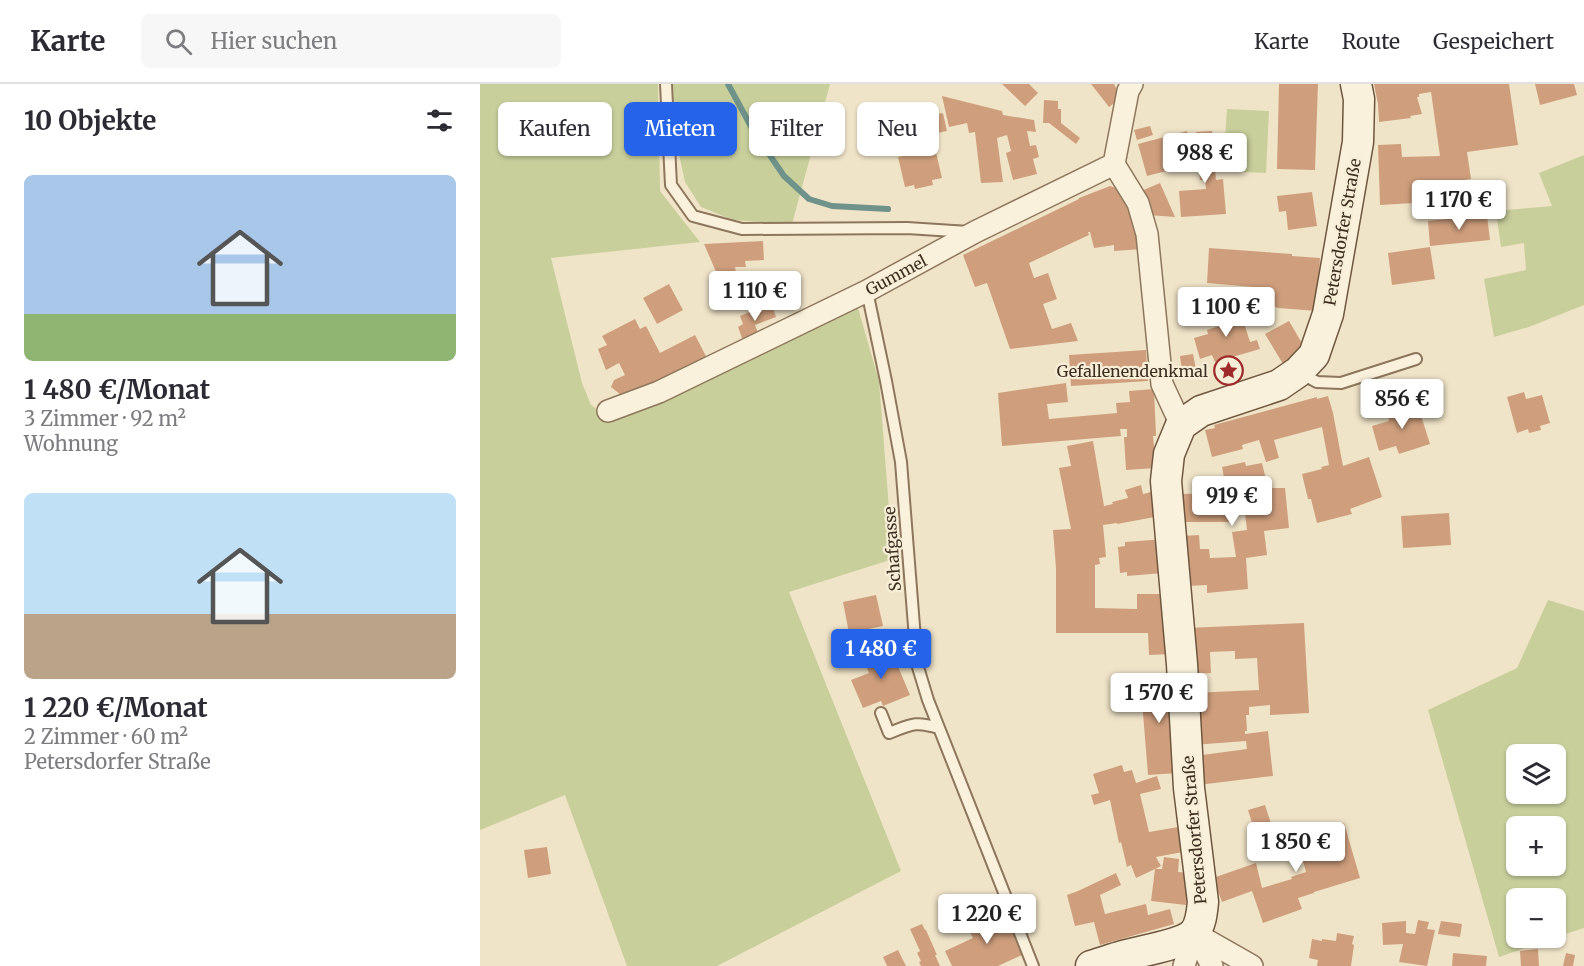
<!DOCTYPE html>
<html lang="de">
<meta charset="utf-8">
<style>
body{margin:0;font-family:Merriweather,serif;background:#f7f7f7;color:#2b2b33;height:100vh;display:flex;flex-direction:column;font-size:22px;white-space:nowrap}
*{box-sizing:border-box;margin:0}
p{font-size:20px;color:#7c7c81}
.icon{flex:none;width:33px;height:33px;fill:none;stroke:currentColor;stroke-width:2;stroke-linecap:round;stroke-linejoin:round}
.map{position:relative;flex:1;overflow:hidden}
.side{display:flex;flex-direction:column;background:#fff;width:480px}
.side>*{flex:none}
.hud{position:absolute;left:18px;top:18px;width:570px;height:54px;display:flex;gap:12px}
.buttons{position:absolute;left:1026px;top:660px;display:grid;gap:12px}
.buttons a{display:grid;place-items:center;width:60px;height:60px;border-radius:9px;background:#fff;box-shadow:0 2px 4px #0004;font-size:30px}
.price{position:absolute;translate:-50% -51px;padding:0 14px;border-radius:6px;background:#fff;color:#222;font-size:20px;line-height:39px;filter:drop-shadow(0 2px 3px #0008)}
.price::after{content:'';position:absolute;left:50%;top:36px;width:18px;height:14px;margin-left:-9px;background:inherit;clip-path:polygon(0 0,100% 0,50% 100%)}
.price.on{background:#2563eb;color:#fff}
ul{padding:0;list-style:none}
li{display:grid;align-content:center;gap:12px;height:318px;padding:0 24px}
li span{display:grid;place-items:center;height:186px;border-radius:9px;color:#555}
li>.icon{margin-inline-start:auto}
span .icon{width:108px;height:108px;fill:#fffc;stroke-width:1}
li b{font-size:26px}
h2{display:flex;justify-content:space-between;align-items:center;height:72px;padding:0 24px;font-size:26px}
.chip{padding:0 21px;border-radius:9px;background:#fff;box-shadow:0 2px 4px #0004;font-size:21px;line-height:54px}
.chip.on{background:#2563eb;color:#fff}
header{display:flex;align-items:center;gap:36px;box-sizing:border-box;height:84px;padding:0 30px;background:#fff;border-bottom:2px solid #e1e1e2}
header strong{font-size:28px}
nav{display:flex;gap:33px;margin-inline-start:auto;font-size:21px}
.search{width:420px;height:54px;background:#f7f7f7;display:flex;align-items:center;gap:15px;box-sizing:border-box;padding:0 21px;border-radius:9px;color:#7c7c81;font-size:22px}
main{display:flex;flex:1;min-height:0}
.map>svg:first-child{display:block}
.green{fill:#c9cf9b;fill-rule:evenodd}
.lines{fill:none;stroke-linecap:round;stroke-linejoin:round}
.stream{stroke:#6f938a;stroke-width:6}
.building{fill:#cf9f7d}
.lane-casing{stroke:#8d765c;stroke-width:14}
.street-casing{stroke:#8d765c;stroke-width:24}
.secondary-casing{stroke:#6f573f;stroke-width:33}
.lane{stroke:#faf1dc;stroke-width:10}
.street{stroke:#faf1dc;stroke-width:21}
.secondary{stroke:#faf1dc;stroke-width:30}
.labels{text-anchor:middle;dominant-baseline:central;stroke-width:4.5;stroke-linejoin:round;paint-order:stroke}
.street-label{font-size:16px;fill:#3d2e20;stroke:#f7eed8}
.poi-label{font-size:16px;fill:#3d2e20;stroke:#f7eed8;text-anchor:end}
</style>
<header>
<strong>Karte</strong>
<div class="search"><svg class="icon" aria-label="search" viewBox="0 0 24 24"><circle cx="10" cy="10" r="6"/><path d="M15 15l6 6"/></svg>Hier suchen</div>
<nav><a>Karte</a><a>Route</a><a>Gespeichert</a></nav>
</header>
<main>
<section class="side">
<h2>10 Objekte<svg class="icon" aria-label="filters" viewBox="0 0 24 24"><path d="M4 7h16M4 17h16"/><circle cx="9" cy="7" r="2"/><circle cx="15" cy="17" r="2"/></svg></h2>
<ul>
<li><span style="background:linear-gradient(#a9c7e8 75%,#8fb573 0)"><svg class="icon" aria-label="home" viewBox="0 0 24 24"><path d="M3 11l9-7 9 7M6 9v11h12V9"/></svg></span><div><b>1 480 €/Monat</b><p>3 Zimmer · 92 m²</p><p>Wohnung</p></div></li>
<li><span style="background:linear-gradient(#bfe0f5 65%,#b9a48a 0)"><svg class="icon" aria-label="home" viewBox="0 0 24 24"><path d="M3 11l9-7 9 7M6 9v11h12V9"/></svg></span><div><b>1 220 €/Monat</b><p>2 Zimmer · 60 m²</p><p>Petersdorfer Straße</p></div></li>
</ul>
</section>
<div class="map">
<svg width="1104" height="882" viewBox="0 0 1104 882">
<rect width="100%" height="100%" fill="#f0e4c8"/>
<path class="green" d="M0,0H178L180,107L220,158L71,174L102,299L111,321L133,337L378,224L399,297L413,475L309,508L421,787L237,882H147L85,711L0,746Z
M193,0H350L312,140L253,136L221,123L205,98L197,61Z
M747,25L789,27L786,89L743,87Z
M1104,71V221L1049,243L1014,253L1004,195L1046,186L1044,159L1021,163L1016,127L1072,122L1059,89Z
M1068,516L1104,527V844L1076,853V814H1036V854H1075L1019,873L948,626L1037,584ZM1036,670H1076V710H1036ZM1036,742H1076V782H1036Z"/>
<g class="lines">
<path class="stream" d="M248,0L274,48L304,92L329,115L352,122L408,125"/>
</g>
<path class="building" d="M522,0H549L558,9L545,22Z
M611,0H634L641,14L629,23Z
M799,0H838L835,86L797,85Z
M894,0H1029L1038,61L987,68L991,95L965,99L933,100L934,119L900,121L898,61L921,60L922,73L960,72L951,8L939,10V13H937L942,30L930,32L931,34L899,38L898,20Z
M1055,0H1094L1097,11L1060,21Z
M462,12L522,27L523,31L554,36L556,48L547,47L550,62L556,61L559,73L553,75L557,90L533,96L526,69L531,67L527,51L517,54L523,98L501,99L495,48L489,49L487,39L469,43Z
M564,16L578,17V25H581V39L600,54L596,60L569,39H563Z
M463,29L467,47L447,51L443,33Z
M442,36L445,47L433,49L431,39Z
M670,42L673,51L657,56L654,46Z
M707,47L712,67L695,72L698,84L667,92L658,60Z
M732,47L736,96L743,95L746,130L701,133L699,107L726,105L725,96H720L716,48Z
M450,52L453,65L455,64L462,94L452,96L453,101L435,105L434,101L425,103L418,73L423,72L420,59Z
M680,99L695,133L669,131L659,108Z
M630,102L640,105L651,121L663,165L634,167V161L614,164L610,148H608L609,151L549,179L554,194L568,189L577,215L563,220L572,245L591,239L598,257L530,265L507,199L495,203L483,171L599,115V114Z
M832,108L837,142L808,146L806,127L799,128L797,112Z
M1007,131L1010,156L950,162L948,137Z
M283,157L284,176L265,177L266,183H255L256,189L237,190L224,160Z
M950,163L955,195L912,201L908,169Z
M729,164L812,170V172L840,174L837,227L798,224L791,221L786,214L785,204L727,199Z
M189,200L203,226L177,240L163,214Z
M292,221L296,233L275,241L279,251L263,257L258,243L263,240L260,232L279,224L280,226Z
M759,223L770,258L777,256L780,265L735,278L732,271L720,275L714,254L728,250L727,246L742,241L738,228Z
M155,235L160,245L166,242L180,269L215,251L228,276L146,315L131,303L134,296L145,291L139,279L126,286L118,265L127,261L122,252Z
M809,237L826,266L803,280L785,250Z
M666,266L668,297L591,302L589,271Z
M713,270L716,285L702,287L700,272Z
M586,299L588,318L567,320L569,335L637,329L636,319L650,318L649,307L674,305L676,352H673L676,384L646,386L644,353H647V345H640L641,352L522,362L518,309Z
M1044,308L1046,315L1062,311L1070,339L1060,342L1061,346L1049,349L1048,345L1037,349L1027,313Z
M848,312L853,329L863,382L889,373L902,413L870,425L872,430L837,439L831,415H828L822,390L842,385L841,383L849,381L842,343L794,356L799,374L786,378L779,356L762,361L763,365L732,373L725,346L735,344L734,341L837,313V315Z
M937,319L950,360L919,370L916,362L899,367L892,342L909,337L907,329Z
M613,357L624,422L633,420L632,418L648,414L645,406L661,401L663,410L675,407L680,432L637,440V439L623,441L626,473L619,474L620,480L615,481V524L657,525V510H684L683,489L647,492V488L640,489L638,463L645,462V458L686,455L691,570L669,571L668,549H576V484L573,446L591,445L579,384L591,382L587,362Z
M765,378L766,382L782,379L788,404H805L809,444L784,447L787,471L766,474L768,505L727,509V501L707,502L702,452L719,451L720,465H729L730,474L756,473L752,448L767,446L762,406L751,409V438H699V410L747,409L742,383Z
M969,429L971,461L923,464L921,432Z
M396,511L403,542L369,549L363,518Z
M824,539L829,629L790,631V621L769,623V631H766L767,647H765V650L788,647L793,692L718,701L715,672L767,665L766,657L713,661L711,609L779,606L777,574L755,575V567L730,568L731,589L709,590L707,544Z
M409,561L430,611L403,622L401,617L383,624L371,596L389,589L382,572Z
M690,590L698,689L668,691L660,592Z
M642,681L644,688L652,686L656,699L677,692L681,705L660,710L669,748L704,742L708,767L676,773L681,782L675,785H682L684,773L699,775L698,788L710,789L706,821L671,817L675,785L656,794L651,781L647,783L641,758L639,759L630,716L614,721L611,711L619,709L613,690Z
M785,721L796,755L779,761L768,726Z
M864,739L880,794L834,808V809L818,814L822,825L783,839L772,807L742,818L733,794L776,779L782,804L812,795L811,793L826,788L819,762L800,767L797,758Z
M67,763L71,790L48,794L44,766Z
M636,789L641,801L620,811L625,830L666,820L668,831L690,825L694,840L620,861L614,838L595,842L587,811L598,807Z
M524,827L544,870L518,882H472L465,867L493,854L488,844Z
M938,836L949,838L947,845L955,846L947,882L919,878L923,860L903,861L902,839L926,837V849L935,850Z
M961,837L982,840L980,853L958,850Z
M442,840L445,846H446L457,871H455L460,882H441L439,878L441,877L437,869L440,867L430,845Z
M857,849L874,852L872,860L874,861L871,882H837L838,876L829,874L832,855L842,857V855L856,857Z
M1058,865L1059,882H1041L1040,867Z
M418,866L426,882H407L403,873Z
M973,869L1007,872L1006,882H972Z
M1086,869L1095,871L1093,882H1083Z"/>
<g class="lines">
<defs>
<path id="lane" d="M186,0L191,101L213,132L262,145L427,144L489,148
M387,207L406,297L421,378L437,580L448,616L553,882
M820,289L837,298L861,299L936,275
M401,629L409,649C432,640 435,637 459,644"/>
<path id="street" d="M634,80L658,119L667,150L682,300L701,341
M634,80L648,7L652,0
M128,327L179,308L387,207L495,148L634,80
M714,849L772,882
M715,849L732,882
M704,882L714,849"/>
<path id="secondary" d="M611,882C622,879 632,875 643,872C660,867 703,861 714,849C721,841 722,828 723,818L709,704L702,580L686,397L689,370L701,341L721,327L799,301L818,288L834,271L848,230L878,58L879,15L876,0"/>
</defs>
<use href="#lane" class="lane-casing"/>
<use href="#street" class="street-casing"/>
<use href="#secondary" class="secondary-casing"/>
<use href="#lane" class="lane"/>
<use href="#street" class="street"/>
<use href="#secondary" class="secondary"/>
</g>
<defs>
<symbol id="sight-ring" viewBox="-11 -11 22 22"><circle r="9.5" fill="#f7eed8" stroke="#9e2a2b" stroke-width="1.5"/><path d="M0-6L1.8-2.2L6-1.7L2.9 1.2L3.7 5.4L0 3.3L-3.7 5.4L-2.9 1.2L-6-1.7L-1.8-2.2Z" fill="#9e2a2b"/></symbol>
</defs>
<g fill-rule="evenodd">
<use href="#sight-ring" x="732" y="270" width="33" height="33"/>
</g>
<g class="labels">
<g class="street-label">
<text transform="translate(862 148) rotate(-80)">Petersdorfer Straße</text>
<text transform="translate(416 191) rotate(-28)">Gummel</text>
<text transform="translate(412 465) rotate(-94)">Schafgasse</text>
<text transform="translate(714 746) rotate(-95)">Petersdorfer Straße</text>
</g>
<g class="poi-label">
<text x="728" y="287">Gefallenendenkmal</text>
</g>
</g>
</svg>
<div class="buttons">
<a><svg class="icon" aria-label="layers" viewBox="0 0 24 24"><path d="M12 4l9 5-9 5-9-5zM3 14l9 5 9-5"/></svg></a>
<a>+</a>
<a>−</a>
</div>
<b class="price" style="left:725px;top:100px">988 €</b>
<b class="price" style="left:979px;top:147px">1 170 €</b>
<b class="price" style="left:275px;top:238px">1 110 €</b>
<b class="price" style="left:746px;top:254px">1 100 €</b>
<b class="price" style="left:922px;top:346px">856 €</b>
<b class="price" style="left:752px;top:443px">919 €</b>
<b class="price on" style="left:401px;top:596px">1 480 €</b>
<b class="price" style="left:679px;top:640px">1 570 €</b>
<b class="price" style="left:816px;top:789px">1 850 €</b>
<b class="price" style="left:507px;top:861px">1 220 €</b>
<div class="hud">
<a class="chip">Kaufen</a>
<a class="chip on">Mieten</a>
<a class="chip">Filter</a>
<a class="chip">Neu</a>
</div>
</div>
</main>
